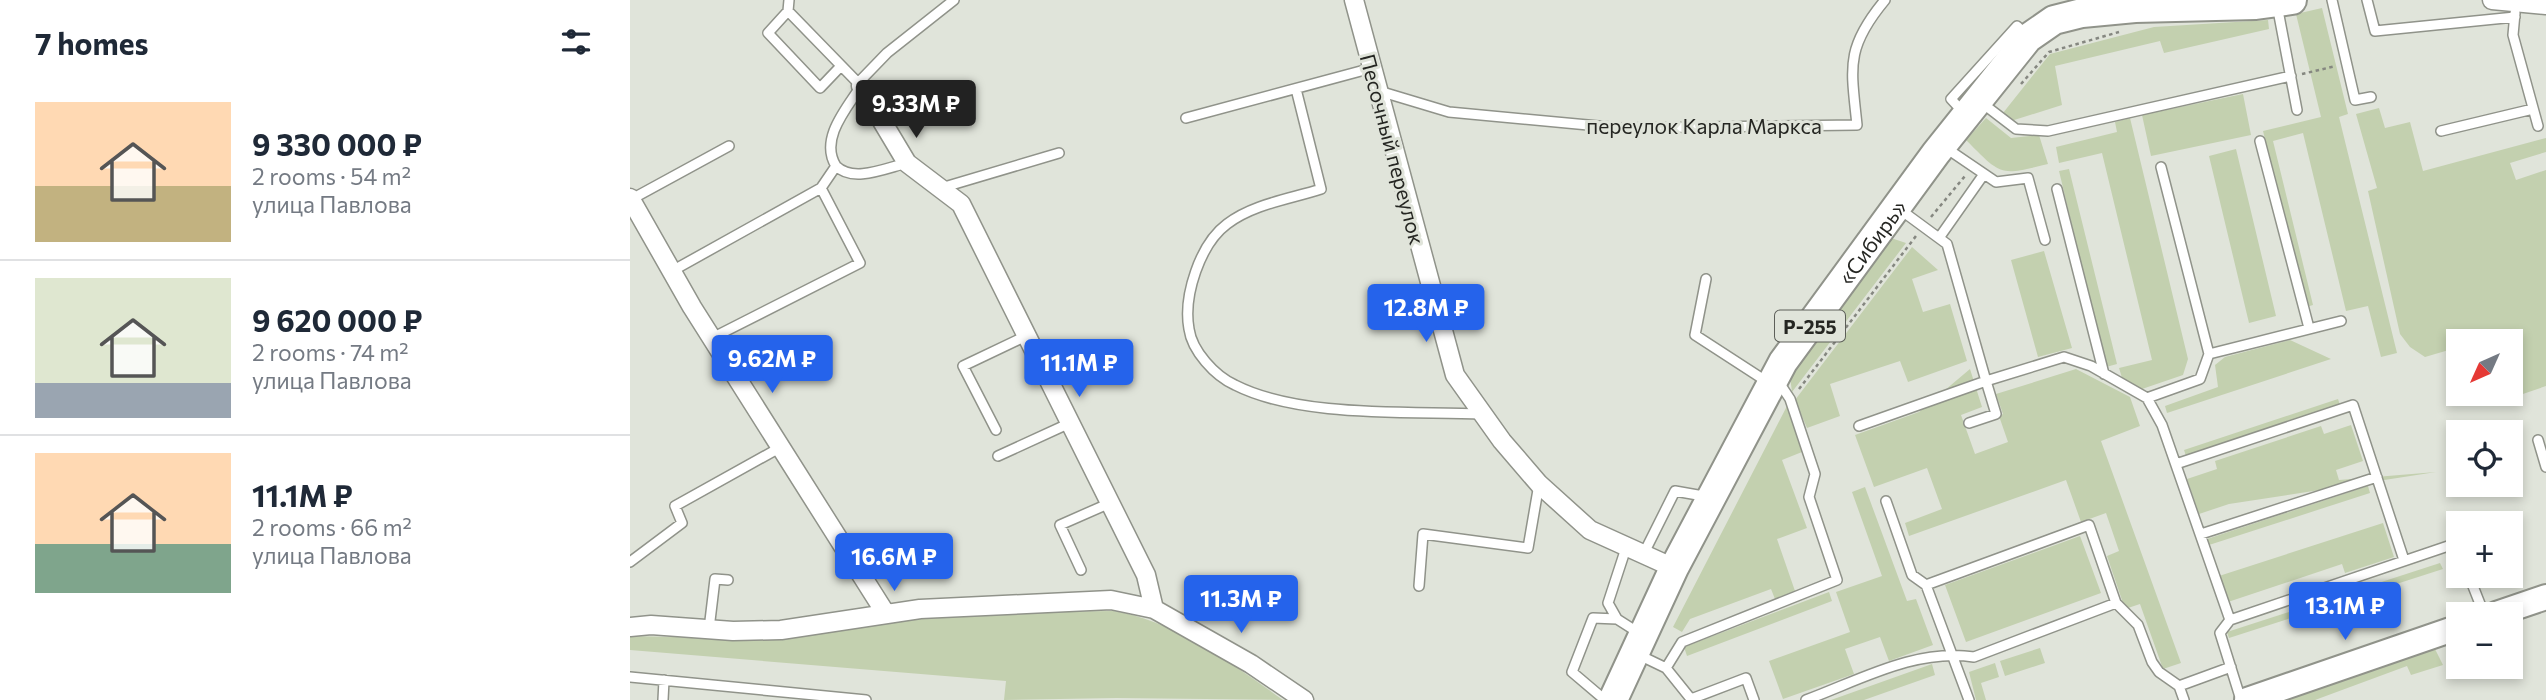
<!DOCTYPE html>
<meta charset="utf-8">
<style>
body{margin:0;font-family:Commissioner,sans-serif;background:#f2f2f3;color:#1f2937;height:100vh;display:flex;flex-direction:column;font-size:26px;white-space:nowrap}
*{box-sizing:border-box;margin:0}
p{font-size:23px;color:#747a83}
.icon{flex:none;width:38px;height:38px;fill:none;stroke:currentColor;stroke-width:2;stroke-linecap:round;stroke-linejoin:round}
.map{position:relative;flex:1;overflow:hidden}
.side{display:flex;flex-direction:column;background:#fff;width:630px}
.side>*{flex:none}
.needle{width:46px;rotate:225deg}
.buttons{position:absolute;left:1816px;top:329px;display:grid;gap:14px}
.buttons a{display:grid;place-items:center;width:77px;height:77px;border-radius:0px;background:#fff;box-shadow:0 4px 10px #0003;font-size:35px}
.price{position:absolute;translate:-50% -60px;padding:0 16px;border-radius:7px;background:#2563eb;color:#fff;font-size:23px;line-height:46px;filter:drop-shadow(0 2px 4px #0008)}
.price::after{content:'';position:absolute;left:50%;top:42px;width:21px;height:16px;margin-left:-10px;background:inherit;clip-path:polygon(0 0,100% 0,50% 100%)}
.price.selected{background:#222;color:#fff}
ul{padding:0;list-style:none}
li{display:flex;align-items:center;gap:21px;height:175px;padding:0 35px}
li+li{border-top:2px solid #e0e1e3}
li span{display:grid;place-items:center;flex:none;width:196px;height:140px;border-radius:0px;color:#555}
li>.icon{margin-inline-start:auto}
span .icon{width:84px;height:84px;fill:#fffc;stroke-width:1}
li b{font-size:30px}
h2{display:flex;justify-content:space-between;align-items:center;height:84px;padding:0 35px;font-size:30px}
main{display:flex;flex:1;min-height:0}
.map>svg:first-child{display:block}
.green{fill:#c3d0af}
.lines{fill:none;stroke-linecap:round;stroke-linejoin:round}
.service-casing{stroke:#90938a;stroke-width:12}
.minor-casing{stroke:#90938a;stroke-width:21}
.secondary-casing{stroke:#90938a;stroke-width:28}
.trunk-casing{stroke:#90938a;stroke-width:32}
.path{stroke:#858780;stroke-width:2.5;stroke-dasharray:3.5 3.5;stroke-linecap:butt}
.service{stroke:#fff;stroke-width:9}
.minor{stroke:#fff;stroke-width:18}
.secondary{stroke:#fff;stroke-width:24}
.trunk{stroke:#fff;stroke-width:28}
.labels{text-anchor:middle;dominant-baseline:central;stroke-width:6;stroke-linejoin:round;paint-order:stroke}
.shield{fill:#e0e4da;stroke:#5d5f59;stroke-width:2}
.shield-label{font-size:19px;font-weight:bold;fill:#252622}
.street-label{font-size:21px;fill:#252622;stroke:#e0e4da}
</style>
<main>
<section class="side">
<h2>7 homes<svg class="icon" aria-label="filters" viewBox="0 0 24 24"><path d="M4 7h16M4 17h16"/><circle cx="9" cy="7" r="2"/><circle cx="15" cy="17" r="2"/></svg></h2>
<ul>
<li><span style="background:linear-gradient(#ffd9b3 60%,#c2b280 0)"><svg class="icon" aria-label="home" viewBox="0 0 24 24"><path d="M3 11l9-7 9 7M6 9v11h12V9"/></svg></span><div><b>9 330 000 ₽</b><p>2 rooms · 54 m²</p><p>улица Павлова</p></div></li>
<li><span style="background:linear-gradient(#dfe7d0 75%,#9aa5b1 0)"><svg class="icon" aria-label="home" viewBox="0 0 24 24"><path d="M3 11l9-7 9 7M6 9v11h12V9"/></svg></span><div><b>9 620 000 ₽</b><p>2 rooms · 74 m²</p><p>улица Павлова</p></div></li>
<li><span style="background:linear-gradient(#ffd9b3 65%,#7fa58c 0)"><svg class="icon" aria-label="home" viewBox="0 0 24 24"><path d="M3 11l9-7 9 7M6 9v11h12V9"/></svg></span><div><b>11.1M ₽</b><p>2 rooms · 66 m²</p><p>улица Павлова</p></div></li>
</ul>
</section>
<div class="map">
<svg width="1916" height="700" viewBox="0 0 1916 700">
<rect width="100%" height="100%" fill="#e0e4da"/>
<path class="green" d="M1692,8L1718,114L1709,117L1767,353L1751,357L1738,306L1716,311L1673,133L1643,141L1683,305L1676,307L1633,131L1691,117L1666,14Z
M1638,20L1639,29L1534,53L1530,41L1425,66L1432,105L1381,121L1373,113L1420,54L1524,27Z
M1613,94L1621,135L1521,156L1512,115Z
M1749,108L1755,128L1780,122L1793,171L1916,138V152L1880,163L1886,180L1916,170V386L1887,396L1881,377V341H1869L1868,337L1852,341H1829V347L1795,357L1780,347L1770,334L1738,191L1747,188L1726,114Z
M1356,118L1381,138L1409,135L1418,164C1369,176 1372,176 1336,140Z
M1500,118L1558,359L1553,375L1512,389L1493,381L1489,368L1522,360L1472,153L1429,163L1426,147L1487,132L1485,122Z
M1606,149L1646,316L1619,323L1579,156Z
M1439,169L1487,364L1476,367L1429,171Z
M1261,238L1276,243L1162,392L1160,377Z
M1282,247L1308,270L1282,279L1293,312L1320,304L1337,361L1278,382L1270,361L1200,384L1210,416L1177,428L1165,400Z
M1414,251L1442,348L1408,357L1381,260Z
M1660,340L1701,359L1537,413L1535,406L1588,387L1585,365L1595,357Z
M1340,369L1352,407L1331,415L1345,454L1378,442L1369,416L1373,414L1366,394L1446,369L1500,397L1510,426L1471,441L1551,663L1533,669L1510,604L1495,609L1477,556L1489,551L1476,513L1451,522L1436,480L1279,536L1275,523L1312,509L1297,468L1244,487L1225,435L1289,412Z
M1708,399L1710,405L1556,456L1554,450Z
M1157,406L1172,452L1152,460L1177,528L1147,539L1165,591L1145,599L1141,589L1060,619L1052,632L1043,627Z
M1721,425L1733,461L1706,470L1709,480L1806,472L1599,504L1569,514L1557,479L1587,469L1585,461L1691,426L1694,434Z
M1738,486L1740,493L1579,545L1577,539Z
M1235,487L1277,601L1286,599L1303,645L1259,661L1250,637L1215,649L1224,674L1153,699L1139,661L1220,632L1206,592L1252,576L1222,492Z
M1753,523L1764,557L1715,573L1712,564L1598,602L1589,576Z
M1450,536L1471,593L1336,642L1315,585Z
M1810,563L1813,569L1599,638L1597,632Z
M1199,592L1202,601L1057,656L1054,647Z
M483,611C544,620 604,665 653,700L487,698L374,700L376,681L0,650V636L91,638L240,622L391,612Z
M1803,645L1813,665L1781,675L1777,666L1685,700H1654Z
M1410,648L1415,663L1375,676L1370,661Z
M1365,663L1369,677L1351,683L1356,700H1346L1339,672Z
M1302,664L1305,675L1234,700H1201Z"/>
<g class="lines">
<defs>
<path id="service" d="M1702,0L1725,100L1741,97
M1737,0L1745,31L1885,17
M1647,5L1667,110
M158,11L159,0
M1885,13L1883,35L1908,126
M228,83L257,53L324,0
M666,89L691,189C660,199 623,204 597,224C570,244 553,296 559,329C562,351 585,376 605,385C670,418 779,411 851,414
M749,91L819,112L990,128L1227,125C1221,67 1215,48 1255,0
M1352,103L1386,129L1418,131L1661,76
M1334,113L1321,99L1387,26L1395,34
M556,118L742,68
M1811,131L1903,109
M1630,141L1679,328
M1316,148L1366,182L1398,178L1415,240
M206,166C189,139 217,108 231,86L158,11L138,33L190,88L211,66
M311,188L429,153
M1427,189L1474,374
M0,200L99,146
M1268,208L1317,244L1356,381L1434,357L1461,366L1517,398L1532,425L1600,620L1590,633L1611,700
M1309,238L1354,174
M42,271L191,188L206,166C223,183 256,168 277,163
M1076,279L1065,335L1139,383
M82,338L230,263L191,188
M1579,354L1711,321
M1517,398L1570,379L1579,354L1531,167
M1229,426L1356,381L1366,414L1339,423
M366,430L333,366L396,336
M1908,440L1916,467
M368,456L440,423
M1546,464L1723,405L1774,560
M1256,501L1282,575L1296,585L1339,700
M1571,534L1747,477
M997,545L978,603L987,619L1009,633
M1014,553L1045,491L1079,497
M0,562L52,523L45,506L151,447
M451,570L430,525L480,503
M1839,576L1854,614
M1296,585L1459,525L1486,603L1508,625L1522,662L1529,672L1549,686L1554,700
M789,586L793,534L898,548L909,484
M1600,620L1827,543L1829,548
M79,629L85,579L98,580
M1009,655L1036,668L1061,699L1116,678L1124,700
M1036,668L1052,642L1207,580L1179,497L1185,474L1160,399L1148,381
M0,677L236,700
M1549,686L1601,667
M33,700L34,680
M975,700L942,672L963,618L987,619
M1176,700C1230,680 1286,648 1344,657L1486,603"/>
<path id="minor" d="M724,0L825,375L872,441L909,484L960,530L1044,568
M1862,0L1916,5
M231,86L277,163L331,204L516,575L524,609
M0,198L62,307L256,614
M0,627L21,625L103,631L151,630L290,609L481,600L524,609L621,664L674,700"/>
<path id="secondary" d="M1866,614L1916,597
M1617,700L1829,627"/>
<g id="trunk">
<path id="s1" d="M983,700L1044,568L1153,362L1306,153L1398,38L1424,20L1452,13L1505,8L1626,5L1662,0"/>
</g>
</defs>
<use href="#service" class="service-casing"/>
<use href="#minor" class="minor-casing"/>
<use href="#secondary" class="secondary-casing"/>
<use href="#trunk" class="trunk-casing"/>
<path class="path" d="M1672,74L1706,66
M1391,84L1419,52L1489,32
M1301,217L1335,176
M1169,389L1286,236"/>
<use href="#service" class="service"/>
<use href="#minor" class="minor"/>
<use href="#secondary" class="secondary"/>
<use href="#trunk" class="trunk"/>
</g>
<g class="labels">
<rect class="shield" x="1145" y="310.5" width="70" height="31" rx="5"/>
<g class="shield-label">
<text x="1180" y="326">Р-255</text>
</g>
<g class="street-label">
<text x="1074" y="125">переулок Карла Маркса</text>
<text transform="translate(763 149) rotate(75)">Песочный переулок</text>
<text stroke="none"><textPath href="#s1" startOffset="528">«Сибирь»</textPath></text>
</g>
</g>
</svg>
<div class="buttons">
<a><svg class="needle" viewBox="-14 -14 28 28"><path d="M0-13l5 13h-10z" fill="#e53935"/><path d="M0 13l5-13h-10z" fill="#747a83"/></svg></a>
<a><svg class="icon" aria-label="locate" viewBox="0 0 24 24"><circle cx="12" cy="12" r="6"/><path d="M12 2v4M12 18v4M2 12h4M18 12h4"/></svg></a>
<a>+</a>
<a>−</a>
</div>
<b class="price selected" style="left:286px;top:140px">9.33M ₽</b>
<b class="price" style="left:796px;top:344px">12.8M ₽</b>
<b class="price" style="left:142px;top:395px">9.62M ₽</b>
<b class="price" style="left:449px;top:399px">11.1M ₽</b>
<b class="price" style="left:264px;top:593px">16.6M ₽</b>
<b class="price" style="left:611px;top:635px">11.3M ₽</b>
<b class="price" style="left:1715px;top:642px">13.1M ₽</b>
</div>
</main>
